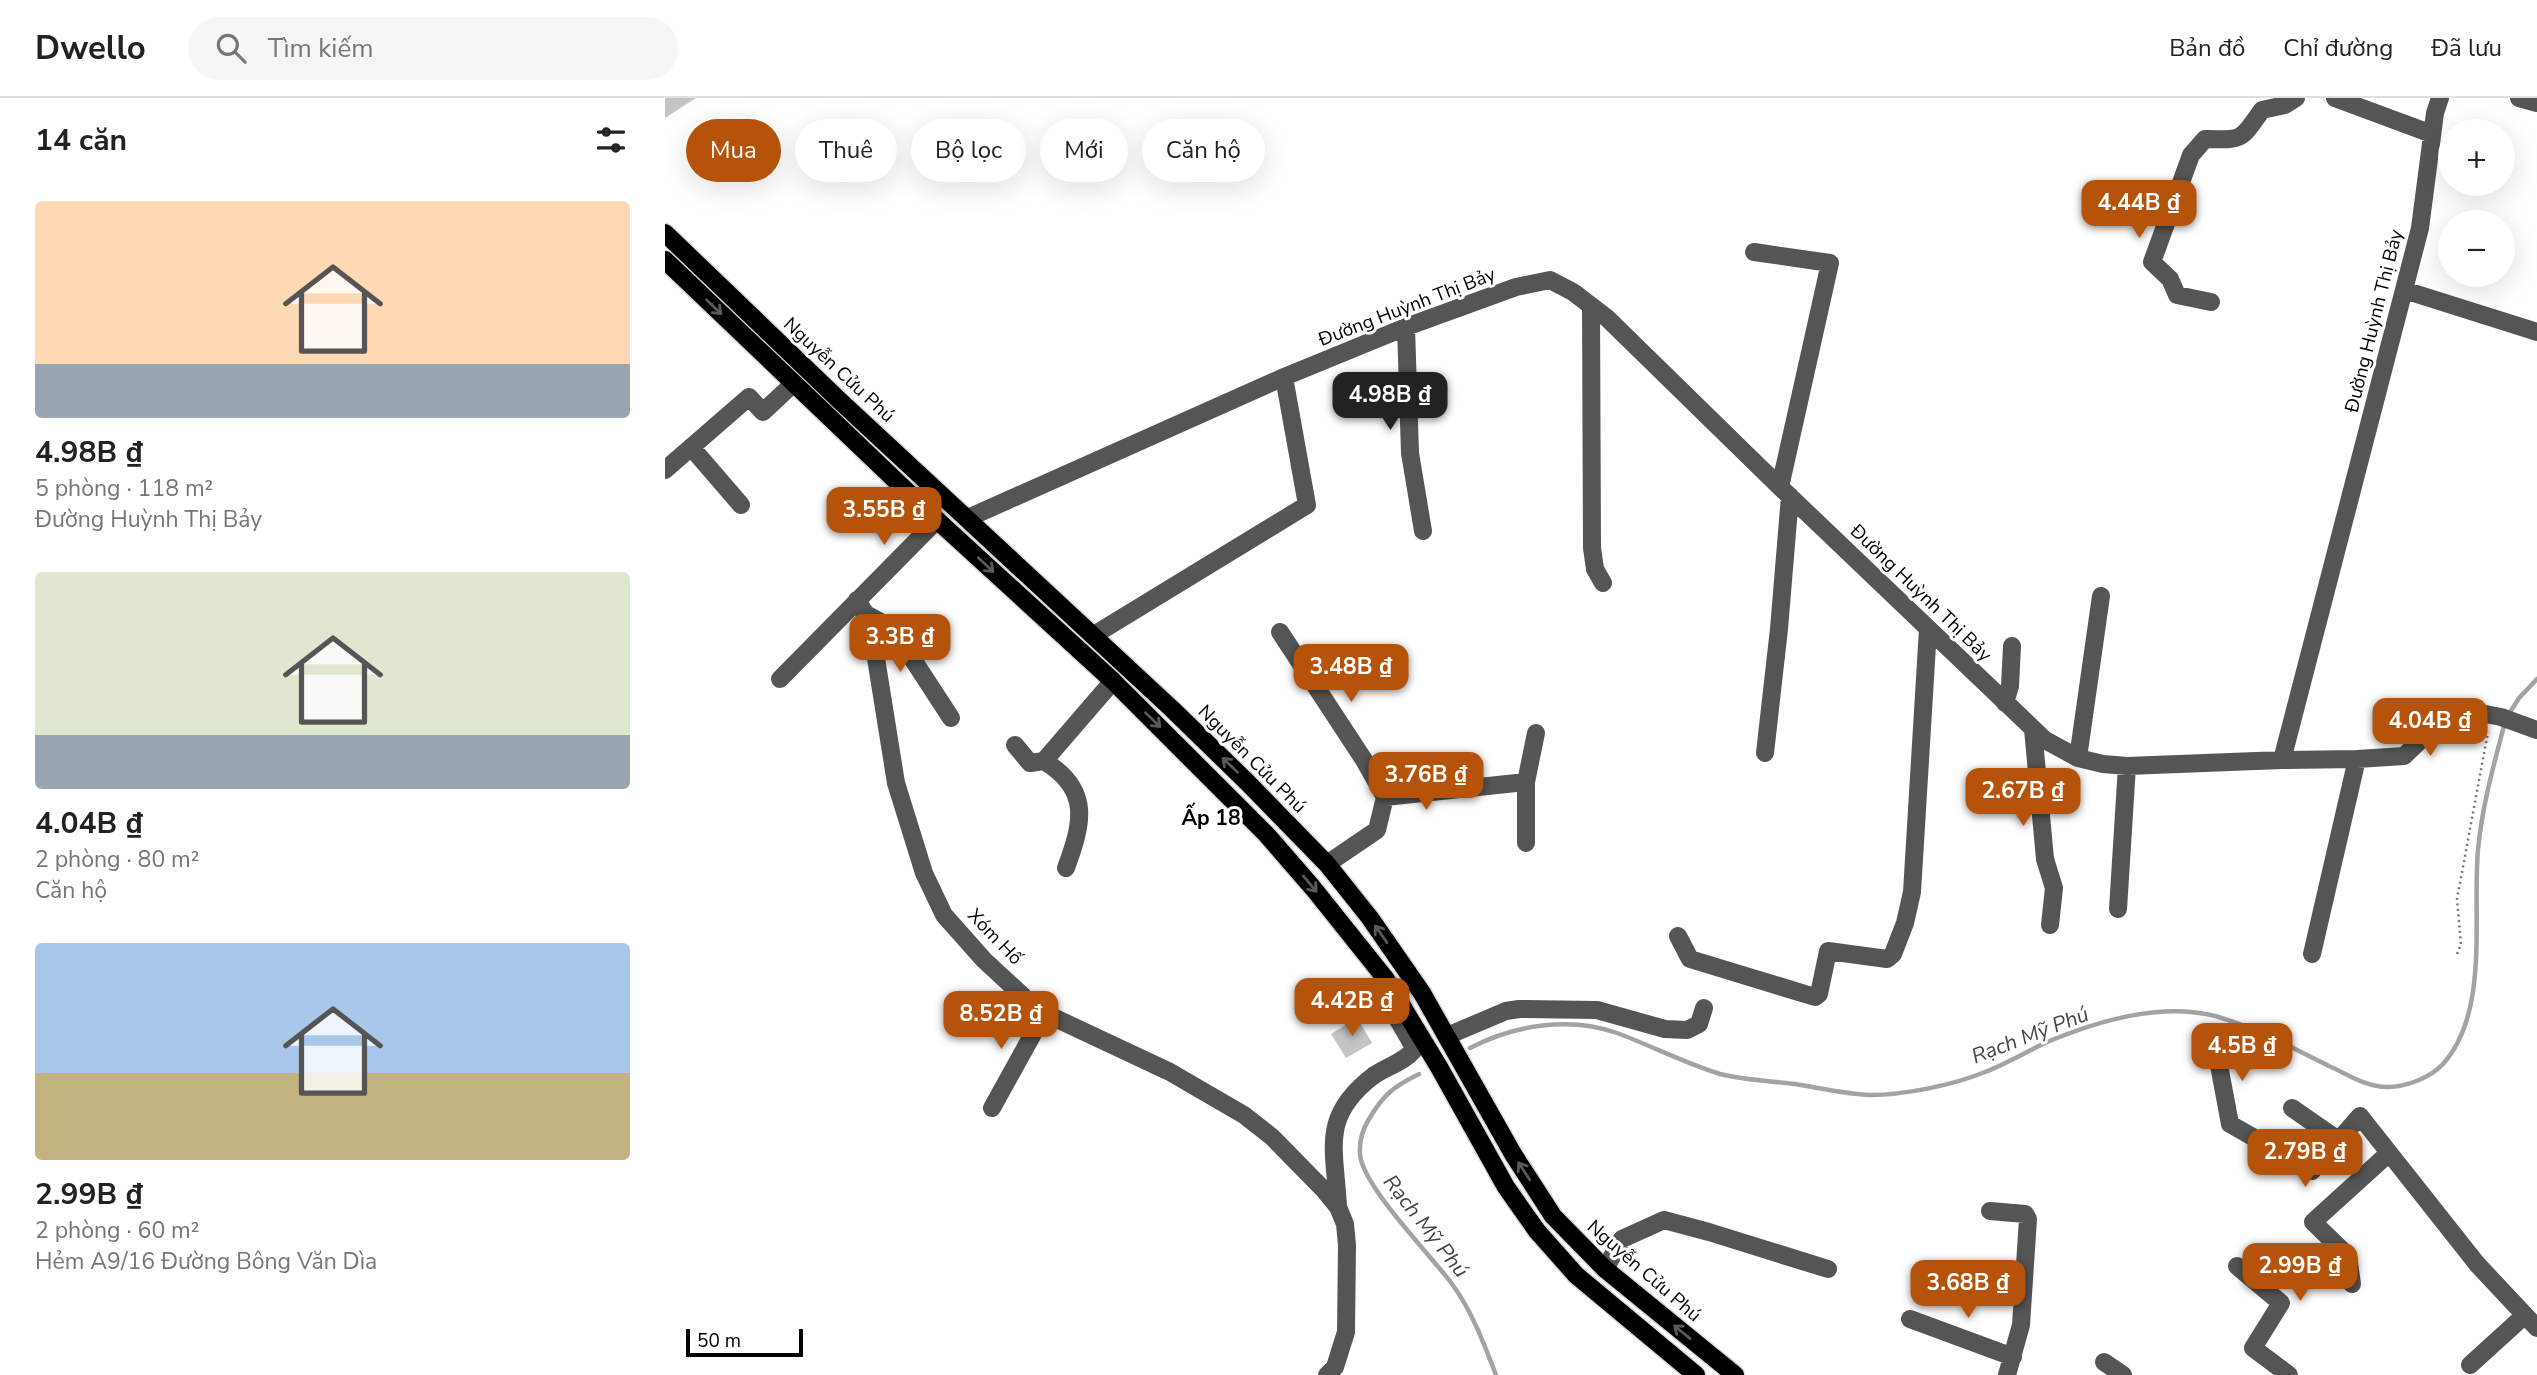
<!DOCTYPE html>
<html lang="vi">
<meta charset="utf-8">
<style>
body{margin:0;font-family:"Nunito Sans",sans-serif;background:#f6f6f6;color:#222;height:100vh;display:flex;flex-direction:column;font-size:26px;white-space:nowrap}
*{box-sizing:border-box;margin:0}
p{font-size:23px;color:#767676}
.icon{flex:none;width:38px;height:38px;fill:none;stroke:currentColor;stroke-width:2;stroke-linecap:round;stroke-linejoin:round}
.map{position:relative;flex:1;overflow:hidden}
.sheet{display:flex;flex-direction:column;background:#fff;width:665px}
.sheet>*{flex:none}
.hud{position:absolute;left:21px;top:21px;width:665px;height:63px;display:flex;gap:14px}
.buttons{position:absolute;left:1773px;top:21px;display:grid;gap:14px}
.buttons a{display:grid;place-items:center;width:77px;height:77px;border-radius:50%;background:#fff;box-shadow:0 7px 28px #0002;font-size:35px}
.scale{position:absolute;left:21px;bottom:18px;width:117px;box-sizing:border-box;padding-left:7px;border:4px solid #000;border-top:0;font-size:19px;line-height:24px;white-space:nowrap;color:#000;-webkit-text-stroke:5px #fff;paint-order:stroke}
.price{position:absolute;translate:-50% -60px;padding:0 16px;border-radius:14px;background:#b45309;color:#fff;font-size:23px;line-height:46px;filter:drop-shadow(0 2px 4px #0008)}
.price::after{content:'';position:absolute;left:50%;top:42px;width:21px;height:16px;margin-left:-10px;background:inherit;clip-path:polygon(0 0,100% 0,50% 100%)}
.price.on{background:#222;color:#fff}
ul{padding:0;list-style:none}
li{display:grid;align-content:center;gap:14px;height:371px;padding:0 35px}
li span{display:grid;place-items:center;height:217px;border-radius:7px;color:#555}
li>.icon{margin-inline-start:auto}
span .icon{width:126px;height:126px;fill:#fffc;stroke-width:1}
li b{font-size:30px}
h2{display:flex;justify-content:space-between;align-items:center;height:84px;padding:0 35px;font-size:30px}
.chip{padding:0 24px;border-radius:32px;background:#fff;box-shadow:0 7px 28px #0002;font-size:24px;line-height:63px}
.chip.on{background:#b45309;color:#fff}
header{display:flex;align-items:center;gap:42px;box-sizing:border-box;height:98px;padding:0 35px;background:#fff;border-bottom:2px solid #e0e0e0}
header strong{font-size:33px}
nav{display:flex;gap:38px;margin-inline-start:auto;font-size:24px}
.search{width:490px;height:63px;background:#f6f6f6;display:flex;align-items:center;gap:18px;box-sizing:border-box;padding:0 24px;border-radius:38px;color:#767676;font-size:26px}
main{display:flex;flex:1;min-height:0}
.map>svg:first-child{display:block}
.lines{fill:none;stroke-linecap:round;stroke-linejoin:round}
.stream{stroke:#a3a3a3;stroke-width:4.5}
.building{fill:#c4c4c4}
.major-casing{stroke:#dbdbdb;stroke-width:21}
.path{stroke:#777;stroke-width:2.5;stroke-dasharray:2 3.5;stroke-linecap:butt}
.minor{stroke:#555;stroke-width:18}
.major{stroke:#000;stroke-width:18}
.oneway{stroke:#595959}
.labels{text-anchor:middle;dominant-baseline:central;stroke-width:6;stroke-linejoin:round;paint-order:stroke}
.street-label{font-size:19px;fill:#000;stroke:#fff}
.neighbourhood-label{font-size:21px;font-weight:bold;fill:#000;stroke:#fff}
.water-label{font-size:21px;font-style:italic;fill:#444;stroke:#fff}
</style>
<header>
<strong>Dwello</strong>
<div class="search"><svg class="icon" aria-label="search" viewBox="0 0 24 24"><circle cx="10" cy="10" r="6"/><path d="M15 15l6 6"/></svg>Tìm kiếm</div>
<nav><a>Bản đồ</a><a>Chỉ đường</a><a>Đã lưu</a></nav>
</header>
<main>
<section class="sheet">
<h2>14 căn<svg class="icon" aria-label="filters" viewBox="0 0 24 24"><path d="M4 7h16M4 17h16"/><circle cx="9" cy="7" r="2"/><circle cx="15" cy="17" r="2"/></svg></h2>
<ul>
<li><span style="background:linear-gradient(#ffd9b3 75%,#9aa5b1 0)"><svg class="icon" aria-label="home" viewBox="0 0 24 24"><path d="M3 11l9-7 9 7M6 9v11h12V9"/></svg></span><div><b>4.98B ₫</b><p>5 phòng · 118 m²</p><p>Đường Huỳnh Thị Bảy</p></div></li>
<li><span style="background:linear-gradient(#dfe7d0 75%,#9aa5b1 0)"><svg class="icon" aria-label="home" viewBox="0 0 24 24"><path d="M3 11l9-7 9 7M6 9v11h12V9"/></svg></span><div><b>4.04B ₫</b><p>2 phòng · 80 m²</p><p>Căn hộ</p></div></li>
<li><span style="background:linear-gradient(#a9c7e8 60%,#c2b280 0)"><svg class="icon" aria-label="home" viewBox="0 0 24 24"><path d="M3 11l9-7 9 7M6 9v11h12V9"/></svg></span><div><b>2.99B ₫</b><p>2 phòng · 60 m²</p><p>Hẻm A9/16 Đường Bông Văn Dìa</p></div></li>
</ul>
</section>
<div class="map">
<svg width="1872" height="1277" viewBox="0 0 1872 1277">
<rect width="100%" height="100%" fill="#fff"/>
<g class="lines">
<path class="stream" d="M1844,616L1854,600L1872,581
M805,950C849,927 905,918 952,935C987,948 1019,965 1055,976C1079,982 1106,983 1130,986C1155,990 1181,996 1205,997C1240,997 1288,987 1320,974C1341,966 1361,954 1382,944C1433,923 1495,904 1550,918C1590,929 1627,950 1664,968C1682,976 1701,989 1722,989C1741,989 1765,980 1778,966C1825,914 1807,817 1813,752C1817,708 1829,666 1840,624
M754,976C728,989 719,996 704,1021C698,1031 694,1044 695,1056C697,1088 766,1157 787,1186C807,1213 819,1246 831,1277"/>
</g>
<path class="building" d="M0,0H31L0,20Z
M692,920L707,945L681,960L666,936Z"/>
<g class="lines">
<defs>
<path id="major" d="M0,135L175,303L507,611L582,684L662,766L705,820L757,895L848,1056L888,1118L940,1171L1070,1277
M0,162L272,422L448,583L602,737L648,790L720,880L774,969L841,1089L872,1133L911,1177L1031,1277"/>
</defs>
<use href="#major" class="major-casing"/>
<path class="path" d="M1792,856L1796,846L1792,801L1823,634"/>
<path class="minor" d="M1670,0L1767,36
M1854,0L1872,5
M1089,154L1165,165L1115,389
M1739,192L1872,234
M1546,204L1512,197L1505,181L1487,164L1526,57L1540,41C1578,42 1575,43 1597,12L1620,7L1631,0
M926,208L927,450L930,471L938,485
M741,229L745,355L758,433
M26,349L76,407
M0,372L84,299L98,314L128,286
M303,420L619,279L741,229L851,189L885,182L908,194L942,220L1115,389L1380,642L1413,660L1438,666L1462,668L1617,662L1755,130L1770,15L1775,0
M192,502L205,523L231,685L259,775L279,817L319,862L373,912L505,974L579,1017L607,1039L660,1093L673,1109L680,1126L682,1147L681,1234L670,1269L662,1277
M199,515L228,531L286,620
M615,534L699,662L720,699
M429,537L642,407L619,279
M115,581L272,422
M1340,605L1345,588L1347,548
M1368,631L1380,761L1389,790L1385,827
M350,647L365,665L379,663
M1100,655L1114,531L1125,398
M1413,660L1436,498
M1692,661L1739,658L1770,628L1799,612L1836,619L1872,632
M1617,662L1692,661L1647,856
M861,684L871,635
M662,766L712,732L720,699L861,684V745
M401,770C417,726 427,692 379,663L448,583
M1453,811L1462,668
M1013,838L1025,861L1150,899L1154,896L1163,853L1222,861L1228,856L1240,825L1247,794L1263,531
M782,938L841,913L854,911L932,912L1000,931L1022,932L1034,926L1039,910
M1551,951L1565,1026L1647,1073L1695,1018L1812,1166L1872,1230
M327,1010L379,916
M1627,1010L1673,1042
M673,1109C670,1050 655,1019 708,978C721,969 739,964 749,952L747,946L718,896L720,880
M1325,1113L1360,1116L1363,1121L1356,1227L1342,1277
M1572,1168L1616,1205L1588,1250L1624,1277
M940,1171L957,1141L999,1122L1044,1134L1163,1171
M1687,1186L1683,1158L1648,1124L1724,1055
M1245,1221L1348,1259
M1439,1264L1458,1277
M1805,1267L1860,1217"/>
<use href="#major" class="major"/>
</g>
<defs><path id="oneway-shaft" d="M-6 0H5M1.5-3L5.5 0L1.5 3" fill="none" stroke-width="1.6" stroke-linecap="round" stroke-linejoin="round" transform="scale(1.75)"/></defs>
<g class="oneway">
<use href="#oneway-shaft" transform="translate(49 209) rotate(44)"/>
<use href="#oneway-shaft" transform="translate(321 467) rotate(43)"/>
<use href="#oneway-shaft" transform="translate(488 622) rotate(44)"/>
<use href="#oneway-shaft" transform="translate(565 667) rotate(-136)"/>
<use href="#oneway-shaft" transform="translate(645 786) rotate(50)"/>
<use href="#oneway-shaft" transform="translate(716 836) rotate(-125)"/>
<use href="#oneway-shaft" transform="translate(859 1073) rotate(-123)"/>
<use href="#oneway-shaft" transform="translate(1017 1234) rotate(-141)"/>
</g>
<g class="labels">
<g class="street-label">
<text transform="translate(742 209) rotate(-21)">Đường Huỳnh Thị Bảy</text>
<text transform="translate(1709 223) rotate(-76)">Đường Huỳnh Thị Bảy</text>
<text transform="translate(174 272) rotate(43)">Nguyễn Cửu Phú</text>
<text transform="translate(1256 495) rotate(44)">Đường Huỳnh Thị Bảy</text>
<text transform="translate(587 661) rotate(45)">Nguyễn Cửu Phú</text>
<text transform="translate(330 839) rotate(46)">Xóm Hố</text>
<text transform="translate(979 1173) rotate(41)">Nguyễn Cửu Phú</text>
</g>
<g class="neighbourhood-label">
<text x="546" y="720">Ấp 18</text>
</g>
<g class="water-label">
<text transform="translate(1365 937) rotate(-21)">Rạch Mỹ Phú</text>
<text transform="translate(761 1128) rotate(52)">Rạch Mỹ Phú</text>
</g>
</g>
</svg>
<div class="buttons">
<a>+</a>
<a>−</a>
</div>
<div class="scale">50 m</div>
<b class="price" style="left:1474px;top:142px">4.44B ₫</b>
<b class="price on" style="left:725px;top:334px">4.98B ₫</b>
<b class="price" style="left:219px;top:449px">3.55B ₫</b>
<b class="price" style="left:235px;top:576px">3.3B ₫</b>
<b class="price" style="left:686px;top:606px">3.48B ₫</b>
<b class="price" style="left:1765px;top:660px">4.04B ₫</b>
<b class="price" style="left:761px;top:714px">3.76B ₫</b>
<b class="price" style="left:1358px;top:730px">2.67B ₫</b>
<b class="price" style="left:687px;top:940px">4.42B ₫</b>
<b class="price" style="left:336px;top:953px">8.52B ₫</b>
<b class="price" style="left:1577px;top:985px">4.5B ₫</b>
<b class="price" style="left:1640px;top:1091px">2.79B ₫</b>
<b class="price" style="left:1635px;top:1205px">2.99B ₫</b>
<b class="price" style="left:1303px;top:1222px">3.68B ₫</b>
<div class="hud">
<a class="chip on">Mua</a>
<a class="chip">Thuê</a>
<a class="chip">Bộ lọc</a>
<a class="chip">Mới</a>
<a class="chip">Căn hộ</a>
</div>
</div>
</main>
